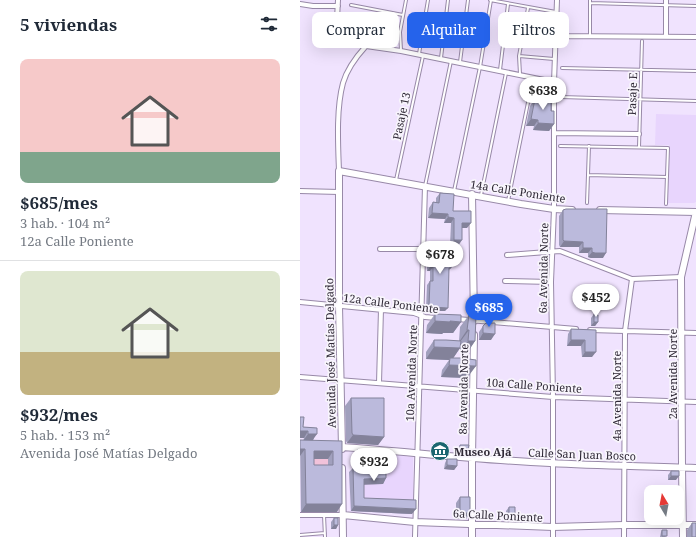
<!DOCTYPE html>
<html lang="es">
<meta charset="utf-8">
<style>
body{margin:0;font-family:"Noto Serif",serif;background:#f2f2f3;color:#1f2937;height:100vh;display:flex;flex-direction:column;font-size:15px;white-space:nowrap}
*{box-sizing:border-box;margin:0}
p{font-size:13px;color:#747a83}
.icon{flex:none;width:22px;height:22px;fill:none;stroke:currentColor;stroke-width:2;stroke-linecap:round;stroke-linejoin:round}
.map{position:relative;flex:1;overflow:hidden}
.panel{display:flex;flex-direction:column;background:#fff;width:300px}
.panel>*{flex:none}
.banner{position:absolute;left:12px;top:12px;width:324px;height:36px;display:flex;gap:8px}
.needle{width:26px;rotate:350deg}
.fabs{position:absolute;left:344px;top:485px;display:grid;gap:8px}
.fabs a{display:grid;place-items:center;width:40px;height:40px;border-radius:8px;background:#fff;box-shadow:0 4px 16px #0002;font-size:20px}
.price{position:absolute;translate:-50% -34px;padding:0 9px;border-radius:14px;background:#fff;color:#222;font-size:13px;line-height:26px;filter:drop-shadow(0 1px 2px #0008)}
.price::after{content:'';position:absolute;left:50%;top:24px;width:12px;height:9px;margin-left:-6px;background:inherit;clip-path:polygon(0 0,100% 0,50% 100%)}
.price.active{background:#2563eb;color:#fff}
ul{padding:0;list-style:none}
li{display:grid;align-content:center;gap:8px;height:212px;padding:0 20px}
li+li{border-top:1px solid #e0e1e3}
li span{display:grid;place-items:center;height:124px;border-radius:8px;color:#555}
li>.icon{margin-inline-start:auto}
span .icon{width:72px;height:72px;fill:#fffc;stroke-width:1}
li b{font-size:17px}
h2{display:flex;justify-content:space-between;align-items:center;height:48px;padding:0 20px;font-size:17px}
.tag{padding:0 14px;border-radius:8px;background:#fff;box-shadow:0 4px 16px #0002;font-size:14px;line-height:36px}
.tag.active{background:#2563eb;color:#fff}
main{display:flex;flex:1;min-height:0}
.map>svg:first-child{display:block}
.built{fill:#e8d5fd}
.green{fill:#f1c2da}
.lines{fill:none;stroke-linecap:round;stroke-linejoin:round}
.lane-casing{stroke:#9889a8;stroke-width:4}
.street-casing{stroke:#9889a8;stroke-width:6}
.secondary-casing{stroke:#9889a8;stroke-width:8}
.lane{stroke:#fff;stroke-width:2}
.street{stroke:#fff;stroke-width:4}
.secondary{stroke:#fff;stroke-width:6}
.wall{fill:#a1a0bd;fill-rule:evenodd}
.shaded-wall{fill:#83829a}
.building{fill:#bbbadc;stroke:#83829a;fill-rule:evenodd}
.labels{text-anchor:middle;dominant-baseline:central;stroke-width:3.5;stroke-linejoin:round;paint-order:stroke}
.street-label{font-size:11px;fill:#2f2936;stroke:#f8f5fc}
.poi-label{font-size:11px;font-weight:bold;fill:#2f2936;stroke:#f8f5fc;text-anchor:start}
</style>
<main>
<section class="panel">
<h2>5 viviendas<svg class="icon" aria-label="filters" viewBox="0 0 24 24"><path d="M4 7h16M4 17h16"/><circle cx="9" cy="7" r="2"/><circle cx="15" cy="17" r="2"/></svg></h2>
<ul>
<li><span style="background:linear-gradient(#f6c9c9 75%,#7fa58c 0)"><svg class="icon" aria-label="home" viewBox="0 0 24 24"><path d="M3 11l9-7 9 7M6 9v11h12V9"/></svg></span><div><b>$685/mes</b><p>3 hab. · 104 m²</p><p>12a Calle Poniente</p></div></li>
<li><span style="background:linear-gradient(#dfe7d0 65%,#c2b280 0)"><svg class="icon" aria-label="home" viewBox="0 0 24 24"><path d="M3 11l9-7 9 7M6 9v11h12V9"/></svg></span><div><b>$932/mes</b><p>5 hab. · 153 m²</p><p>Avenida José Matías Delgado</p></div></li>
</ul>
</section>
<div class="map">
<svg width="396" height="537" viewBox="0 0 396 537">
<rect width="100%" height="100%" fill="#f0e3fe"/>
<path class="built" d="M356,114L396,115V202L394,203H368L369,145H355Z
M82,454L113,457V512L112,514L50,511L49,472L83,471Z"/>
<path class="green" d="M9,459H28V473H9Z"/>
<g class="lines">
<defs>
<path id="lane" d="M190,0L256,12
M290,0V35
M290,3L396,6
M51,5L103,15
M47,24L100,32
M223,36H256
M101,50L100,32L106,0
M119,54L128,0
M219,56L254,59
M141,58L148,0
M160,62L168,0
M262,68L396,71
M200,70L208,4
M220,74L219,56L228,8
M261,97L396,101
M260,146L368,148L366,204
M339,147L342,41
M288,175L367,177
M96,180L123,56
M125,186L151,61
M154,191L180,67L191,0
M181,195L206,73
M208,201L233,78
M287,203L289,146
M24,515L25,537
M0,535L25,533"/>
<path id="street" d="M366,0V37
M0,4L13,6H38
M37,19L38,0
M256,36L396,37
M255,133L339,134
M39,171C38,144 36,109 43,83C47,69 56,57 66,46L101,51L254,82
M0,191L39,192
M80,249H122
M207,255L260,251L332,279L381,277
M205,281L251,282
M0,302L114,313L125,317L136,318
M157,319L276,329
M290,330L396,333
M0,377L253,397L396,402
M79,383L81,309
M0,515H43
M115,537L125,186
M253,537V397L251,282L254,209V82L257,0
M324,537L325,331L332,279"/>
<path id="secondary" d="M172,194L174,321
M300,210L396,212
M42,447C111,452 181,460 250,463C299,466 348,466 396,468
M42,449L39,306V171L221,204L254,209L272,210
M42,468L43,537
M43,515L115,522L253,527L324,525H396
M172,537V458L174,335
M383,537L382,467L381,277L396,212"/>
</defs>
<use href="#lane" class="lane-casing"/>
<use href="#street" class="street-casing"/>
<use href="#secondary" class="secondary-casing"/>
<use href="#lane" class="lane"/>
<use href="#street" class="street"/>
<use href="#secondary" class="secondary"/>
</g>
<path class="wall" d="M238,96L251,111L254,124L249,131L233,130L234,126H226L230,106L235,99H236Z
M140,193L153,211L167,228H162L158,246L150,245L151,223H144L145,219L128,218L129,208L133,202H136V198Z
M263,210L303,258H291L288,257V253H279V247H260L259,245V216Z
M133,243L149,253L151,268L149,270L145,311H129V309H126L127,285L130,281V271H127V255L131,251V247Z
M196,302L198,319L192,318L193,306Z
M135,314L161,322L153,333H143L142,334L126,333L127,325Z
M294,314L298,322L295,326H291V318Z
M169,315L175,341L167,353H160V348L153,358L167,378L141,377L142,370L149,360L126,359V352L134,340L159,341L160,327Z
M183,326L191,340H179V332Z
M271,329L296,330L292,357H282L281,346H267L268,334Z
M51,398L84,437L78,445L47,443L46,441L45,406Z
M0,417L3,427L17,428L13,441H42L37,512H1L0,440L3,441L4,438H0ZM14,459H28V465H14Z
M160,445L168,449L166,453L158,452V449Z
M57,450L82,468L86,478L83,484H64V498L112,514L51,511L49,472L54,467L53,456Z
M147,459L157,466L154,470L144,469L145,463Z
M371,471L376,480H368V475Z
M160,497L170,513L166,519H156V503Z
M209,507L215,517L212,521H206V511Z
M34,518L38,525L36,529H31V522Z
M392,523L396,537H387V530Z
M362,530L366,537H360L361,532Z"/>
<path class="shaded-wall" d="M231,119L238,120L234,126H226Z
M238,123L254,124L249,131L233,130Z
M132,213L148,214L145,219L128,218Z
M148,217L154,218L151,223H144Z
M162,223H171L167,228H158Z
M154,240H162L158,246L150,245Z
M264,241L283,242L279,247H260Z
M283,248H292L288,253H279Z
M292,252L306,253L303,258H291L288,257Z
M130,267H133L130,271H127Z
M129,305H132L129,309H126Z
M132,307L148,308L145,311H129Z
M195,314L201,315L198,319L192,318Z
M135,321H150L161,322L153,333H143L142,334L126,333Z
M294,322H298L295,326H291Z
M167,330H169L160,342H159Z
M183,333L195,334L191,340H179Z
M271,340H285L281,346H267Z
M168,341H175L167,353H160Z
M134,347L160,348L152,360L150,358L149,360L126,359Z
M285,352H296L292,357H282Z
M149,365L176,366L167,378L141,377Z
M0,431H8L4,438H0Z
M8,434H17L12,441H3Z
M53,435L84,437L78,445L47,443Z
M160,448L168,449L166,453L158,452Z
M0,449H5L0,456Z
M14,451H33L28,459H9Z
M147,465L157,466L154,470L144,469Z
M371,476H379L376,480H368Z
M86,478L83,484L60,485L64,479Z
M6,504H42L37,512H1Z
M54,506L116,509L112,514L51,511Z
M160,513H170L166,519H156Z
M209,517H215L212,521H206Z
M34,525H38L36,529H31Z"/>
<path class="building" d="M238,96L251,97V111H254V124L238,123V120L231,119L235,99H238Z
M140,193L154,194L153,211H171V223H162V240H154V218L148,217V214L132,213L133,202L139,203Z
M266,209H307L306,253H295L292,252V248H283V242L264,241L263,240V210Z
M133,243L149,244V253H151V268H149L148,308L132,307V305H129L130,281H133V267H130V251H133Z
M196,302H201V315L195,314Z
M135,314L161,315V322L150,321V322L135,321Z
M294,314L298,315V322H294Z
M169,315H176L175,341H168L169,330H167Z
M186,323H195V334L183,333V326Z
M271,329L296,330V352H285V340H271Z
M134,340H146L161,341L160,348L134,347Z
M150,358H161L176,360V366L149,365Z
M51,398H84V437L53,435L52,433Z
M0,417H4L3,427L17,428V434H8V431H0Z
M0,440L42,441V504H6L5,449H0ZM14,451H33V465H14Z
M160,445H169L168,449L160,448Z
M57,450H82V468H86V478L64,479V498L116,500V509L54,506L53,467L58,466Z
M147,459H157V466L147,465Z
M371,471H379V476H371Z
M160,497H170V513H160Z
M209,507H215V517H209Z
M34,518H38V525H34Z
M392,523H396V537H392Z
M362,530H367V536H362Z"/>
<defs>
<symbol id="museum-disc" viewBox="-11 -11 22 22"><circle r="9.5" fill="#1b6670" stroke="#f8f5fc"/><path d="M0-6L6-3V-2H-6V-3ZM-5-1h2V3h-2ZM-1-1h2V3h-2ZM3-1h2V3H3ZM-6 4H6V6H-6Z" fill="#fff"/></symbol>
</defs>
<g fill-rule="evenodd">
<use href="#museum-disc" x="129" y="440" width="22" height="22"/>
</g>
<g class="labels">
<g class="street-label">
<text transform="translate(332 94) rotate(-88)">Pasaje E</text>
<text transform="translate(101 116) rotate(-78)">Pasaje 13</text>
<text transform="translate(218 191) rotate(9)">14a Calle Poniente</text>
<text transform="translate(243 268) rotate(-89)">6a Avenida Norte</text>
<text transform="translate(91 303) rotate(7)">12a Calle Poniente</text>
<text transform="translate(30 353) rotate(-91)">Avenida José Matías Delgado</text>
<text transform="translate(111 373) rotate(-88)">10a Avenida Norte</text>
<text transform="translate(372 374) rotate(-90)">2a Avenida Norte</text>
<text transform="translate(234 385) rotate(4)">10a Calle Poniente</text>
<text transform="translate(163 389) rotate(-89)">8a Avenida Norte</text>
<text transform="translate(316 396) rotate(-90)">4a Avenida Norte</text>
<text transform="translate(282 454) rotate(2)">Calle San Juan Bosco</text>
<text transform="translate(198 515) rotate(3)">6a Calle Poniente</text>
</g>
<g class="poi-label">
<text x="154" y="451">Museo Ajá</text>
</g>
</g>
</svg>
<div class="fabs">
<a><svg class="needle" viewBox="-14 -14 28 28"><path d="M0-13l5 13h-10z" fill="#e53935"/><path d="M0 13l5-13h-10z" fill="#747a83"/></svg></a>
</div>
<b class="price" style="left:243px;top:111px">$638</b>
<b class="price" style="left:140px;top:275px">$678</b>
<b class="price" style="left:296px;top:318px">$452</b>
<b class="price active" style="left:189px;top:328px">$685</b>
<b class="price" style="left:74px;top:482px">$932</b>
<div class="banner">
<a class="tag">Comprar</a>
<a class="tag active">Alquilar</a>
<a class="tag">Filtros</a>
</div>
</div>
</main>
